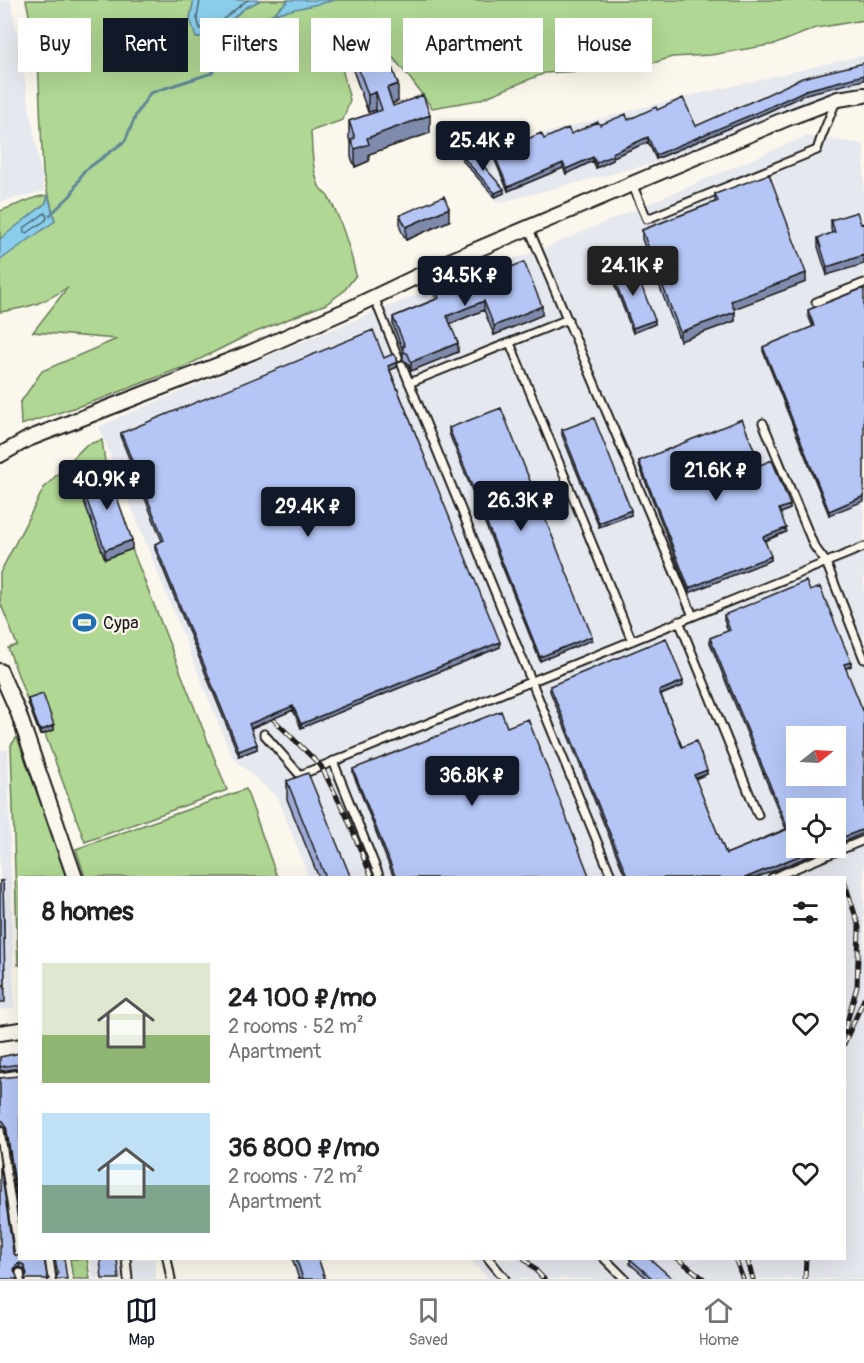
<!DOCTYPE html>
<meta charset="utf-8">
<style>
body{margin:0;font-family:Pangolin,sans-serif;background:#f6f6f6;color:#202124;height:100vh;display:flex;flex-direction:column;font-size:22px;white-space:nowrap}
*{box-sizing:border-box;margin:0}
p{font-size:20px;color:#757577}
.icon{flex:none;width:33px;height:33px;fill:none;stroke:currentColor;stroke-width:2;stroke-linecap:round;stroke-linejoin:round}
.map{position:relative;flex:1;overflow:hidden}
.panel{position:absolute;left:18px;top:876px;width:828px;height:384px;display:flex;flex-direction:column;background:#fff;border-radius:0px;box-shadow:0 6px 24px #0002}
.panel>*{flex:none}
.banner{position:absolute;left:18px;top:18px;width:828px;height:54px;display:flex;gap:12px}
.needle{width:39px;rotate:72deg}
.tools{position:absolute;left:786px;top:726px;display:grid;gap:12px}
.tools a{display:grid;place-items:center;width:60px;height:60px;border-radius:0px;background:#fff;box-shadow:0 6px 24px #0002;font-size:30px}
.price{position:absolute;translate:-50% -51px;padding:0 14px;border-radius:6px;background:#111827;color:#fff;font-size:20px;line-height:39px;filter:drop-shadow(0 2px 3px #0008)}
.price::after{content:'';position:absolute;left:50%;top:36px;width:18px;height:14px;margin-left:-9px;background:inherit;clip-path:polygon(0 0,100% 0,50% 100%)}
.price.on{background:#222;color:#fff}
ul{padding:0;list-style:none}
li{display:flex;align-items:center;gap:18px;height:150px;padding:0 24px}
li span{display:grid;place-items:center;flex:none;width:168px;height:120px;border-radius:0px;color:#555}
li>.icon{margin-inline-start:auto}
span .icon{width:72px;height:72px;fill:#fffc;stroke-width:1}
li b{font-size:26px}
h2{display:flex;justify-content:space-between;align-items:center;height:72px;padding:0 24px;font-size:26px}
.chip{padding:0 21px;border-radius:0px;background:#fff;box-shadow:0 6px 24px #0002;font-size:21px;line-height:54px}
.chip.on{background:#111827;color:#fff}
.dock{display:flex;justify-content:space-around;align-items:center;height:84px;border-top:2px solid #e0e0e0;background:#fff;font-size:16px;color:#757577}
.dock a{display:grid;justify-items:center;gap:3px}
.dock .on{color:#111827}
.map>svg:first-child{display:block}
.built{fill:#e6e8ef;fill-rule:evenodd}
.green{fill:#b0d793;stroke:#667a58;stroke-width:1.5}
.water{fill:#8bceec;stroke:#5f8799;stroke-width:1.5}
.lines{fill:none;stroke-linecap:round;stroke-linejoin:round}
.shore{stroke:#48636f;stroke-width:1.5}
.stream{stroke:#5f8799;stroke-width:3}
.service-casing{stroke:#1c1c1c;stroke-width:11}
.minor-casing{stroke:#1c1c1c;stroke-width:18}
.service{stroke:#fbf7ec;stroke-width:7}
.minor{stroke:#fbf7ec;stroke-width:14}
.rail-casing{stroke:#1c1c1c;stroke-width:5}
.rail{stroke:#fbf7ec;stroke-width:3;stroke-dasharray:9;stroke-linecap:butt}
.wall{fill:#9caad4;stroke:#1c1c1c;stroke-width:1.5}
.shaded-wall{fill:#7f8bac;stroke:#1c1c1c;stroke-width:1.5}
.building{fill:#b5c6f6;stroke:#1c1c1c;stroke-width:1.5;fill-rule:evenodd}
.labels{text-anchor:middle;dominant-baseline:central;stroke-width:4.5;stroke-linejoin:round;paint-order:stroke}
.poi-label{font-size:18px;fill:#1c1c1c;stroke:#fbf7ec;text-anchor:start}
</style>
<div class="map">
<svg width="864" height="1279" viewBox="0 0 864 1279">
<rect width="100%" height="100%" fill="#fbf7ec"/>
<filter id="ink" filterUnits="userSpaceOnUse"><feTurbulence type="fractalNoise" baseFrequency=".0167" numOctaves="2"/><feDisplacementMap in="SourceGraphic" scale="12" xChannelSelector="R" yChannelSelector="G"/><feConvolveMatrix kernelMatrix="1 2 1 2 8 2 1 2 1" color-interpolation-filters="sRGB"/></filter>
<g filter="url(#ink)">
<path class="built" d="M0,0H11L44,191L0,202Z
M864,55V84L655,163L497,203L457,156L644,107Z
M806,136L864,144V1279H489L470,1259L844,1258V878L309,877L278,798L232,757L99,427L122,416L469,273L538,251ZM796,736H836V776H796ZM796,808H836V848H796Z
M0,749H8L14,1008L0,1010Z
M90,1259H154L156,1279H93Z"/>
<path class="green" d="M26,0H194L190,18L215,33L245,8L261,0H289L274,13L336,0H864V20L816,28L776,44L711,55L672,57L638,68L545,73L479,100L432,108L409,77L390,54L361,45L341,64L350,100L343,120L311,131C312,149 312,168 319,186C321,191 328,194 330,200C343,223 350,249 356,275L344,291L326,304L246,336L186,366L101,399L21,425L20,403L42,371L117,339L33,332L68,287C43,304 30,307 0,312V259L55,221L49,196L46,203L0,240V211L37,197L48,195L43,174L38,58Z
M102,440L108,483L114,485L119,496L114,498L132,549L227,790L85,842L45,734L40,735L8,648L17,645L0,602V573L44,488L86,445Z
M17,737L67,877L20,878V965H18L11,745Z
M246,789L277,877H85L76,849Z
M70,1259H87L90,1279H73Z"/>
<path class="water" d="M194,0H261L245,8L215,33L196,38L190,18Z
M289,0H336L273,14Z
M48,195L55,221L0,260V239L46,203Z"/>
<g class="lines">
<path class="shore" d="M200,0L197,18L200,28L202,30L213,28L242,4L248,0
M45,213L47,217L46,220L27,233H24V228Z"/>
<path class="stream" d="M50,215L71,195L83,172L125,141L136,115L150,93L212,73L225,54L231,33L262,21L273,14"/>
<defs>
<path id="service" d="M632,184L647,219L817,150L821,138L836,101
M529,229L693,616
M374,297L398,357
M816,302L864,283
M510,343L632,641
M402,365L612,878
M409,383L568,319
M763,423L814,546L826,562L864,659
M679,621L758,815
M264,734L300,775L864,547
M333,761L380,878
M772,878L864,840
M0,1077L20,1074
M0,1130L19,1255
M49,1258L52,1279
M126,1258L128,1279
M167,1258L171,1279
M488,1258L505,1279
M604,1258L625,1279
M20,1273L21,1279"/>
<path id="minor" d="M0,455L28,439L252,352L345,311L445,263L788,118L838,99L864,95
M0,671L18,712L75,878
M0,1033L20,1030"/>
</defs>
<use href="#service" class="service-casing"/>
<use href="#minor" class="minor-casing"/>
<use href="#service" class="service"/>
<use href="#minor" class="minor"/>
<defs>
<path id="rail" d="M273,719L321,766L346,815L372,878
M844,880L859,927L857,986L844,1033
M844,1044L864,999
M524,1258L544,1279
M677,1258L704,1279
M735,1258L743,1279
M747,1258L753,1279
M805,1279L806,1258"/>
</defs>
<use href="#rail" class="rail-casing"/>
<use href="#rail" class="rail"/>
</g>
<path class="wall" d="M353,53L398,101L392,104L393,106L430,133L369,154V161L355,167L351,157V143L349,139V121L376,112V110L368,112L353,70Z
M806,94L765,113L656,159L648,142L613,157V160L596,168L593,161L566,174L563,168L508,191L491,151V147L514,145L571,134L600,125L628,120L657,110L696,126Z
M462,156L504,193L495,197L462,160Z
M715,194L806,282L733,309L735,321L680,341L642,239V230L715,202Z
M400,215L449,221L406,240L400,228Z
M831,220L861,224L827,275L818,247V238L832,233L831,229Z
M612,273L655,324L633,333L612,278Z
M431,280L476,281L542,315L494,335L484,310L450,324L458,352L411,371L408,363L403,360V351L393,325V317L436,299L431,288Z
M864,288L829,515L763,351V347L813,327L808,315V310Z
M384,358H397V367L390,370L500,647L301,728L293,710L251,728L257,749L239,756L155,549V544L162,541L121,438V433Z
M449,428L592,640L540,661L449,433Z
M562,430L631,515L599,527L562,435Z
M639,461L760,465L790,509L780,513L786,532L765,541L771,560L689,593L639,465Z
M81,484L119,496L116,497L132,549L105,559L81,493Z
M810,591L851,666L846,668L796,848L756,878H626L550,691V686H683L661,695L682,747L707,774L695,779L726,854L786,829L710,643V638L728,631L724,620V615Z
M28,699L54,730L40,735L28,703Z
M507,727L590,878H394L353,773V769Z
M287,781L351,878H319L287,799Z
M0,881H3L5,1002H0Z
M20,1053V1068L0,1071V1057Z
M0,1078L20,1080V1221L6,1129L3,1125H0Z
M13,1251L15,1255L20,1258H44L26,1276L24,1269L20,1267L0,1279Z
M292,1258H318L325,1279H299Z
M630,1259L673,1279H648L630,1264Z"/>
<path class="shaded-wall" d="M864,75V80L806,94L765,113L656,159V155L806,90Z
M398,84V101L387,106V88Z
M376,92V110L368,112V95Z
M430,115V133L369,154V161L355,167V149L367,138Z
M648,137V142L613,157V160L596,168V163L612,153Z
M593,157V161L566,174V169Z
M563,163V168L508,191V187Z
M504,189V193L495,197V193Z
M449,208V221L406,240V227Z
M864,255V264L827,275V267Z
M806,273V282L731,310V301Z
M484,301V310L447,325V316Z
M542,306V315L494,335V326Z
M735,312V321L680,341V332Z
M655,320V324L633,333V328Z
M458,343V352L411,371V362Z
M397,362V367L388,371V366Z
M119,488V496L114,498V489Z
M864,496V501L829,515V511Z
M790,505V509L779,514V509Z
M631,510V515L599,527V523Z
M786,528V532L763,541V537Z
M132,540V549L105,559V550Z
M771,556V560L689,593V588Z
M592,636V640L540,661V657Z
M500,642V647L301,728V724Z
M851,662V666L844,669V664Z
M683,681V686L659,695V691Z
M293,706V710L249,729V724Z
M54,725V730L40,735V731Z
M257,744V749L239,756V751Z
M707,770V774L694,779V775Z
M864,829V833L836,845V840Z
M818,848H829L756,878H745Z
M20,1263V1267L16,1269L14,1274L16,1265Z"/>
<path class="building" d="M383,42L398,84L387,88L393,106L423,95L430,115L367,138L369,144L355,149L351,140L355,138L349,121L382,110L376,92L368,95L353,53Z
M864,63V75L806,90L765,109L656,155L648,137L612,153L613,155L596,163L593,157L566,169L563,163L508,187L491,147L511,138L514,145L541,133L544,139L568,128L571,134L598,122L600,125L626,114L628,120L656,107L657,110L683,98L696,126L764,96L802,78Z
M469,150L504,189L495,193L462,156Z
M769,174L806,273L731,301L735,312L680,332L642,230L718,201L715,194Z
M444,196L449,208L406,227L400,215Z
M857,212L861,224L864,223V255L827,267L818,238L835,232L831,220Z
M524,262L542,306L494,326L484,301L447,316L458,343L411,362L408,354L403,351V346H405L393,317L439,298L431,280L469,264L476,281Z
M633,265L655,320L633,328L612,273Z
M864,288V496L829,511L763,347L814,326L808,310Z
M373,330L384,358L393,354L397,358V362L388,366L500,642L301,724L293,706L249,724L257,744L239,751L155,544L164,540L121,433Z
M501,408L592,636L540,657L449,428Z
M594,418L631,510L599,523L562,430Z
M742,419L760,465L772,460L790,505L779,509L786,528L763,537L771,556L689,588L639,461Z
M108,474L109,478L114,476L119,488L114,489L132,540L105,550L81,484Z
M806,581L810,591L820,587L851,662L844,664L864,713V829L836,840V808H796V848H818L745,878H628L550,686L666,638L683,681L659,691L682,747L696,741L707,770L694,775L726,854L788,829L710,638L730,630L724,615ZM796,736H836V776H796Z
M43,694L54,725L40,731L28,699Z
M501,711L507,727L528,719L590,878H396L353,769Z
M308,773L351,878H326L287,781Z
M0,881H3L5,985H0Z
M20,1053V1064L0,1067V1057Z
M18,1076L19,1080H20V1216L6,1125L3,1121L0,1120V1078Z
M0,1163L13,1251L15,1255L20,1256V1258H44L47,1276L49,1279H24L27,1274L24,1265L20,1263L16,1265L14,1270L18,1279H0Z
M55,1258H64L67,1279H55L58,1274Z
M100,1258H117L119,1279H102Z
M296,1258H318L325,1279H303Z
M631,1258H649L673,1279H653L630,1259Z"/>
</g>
<defs>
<symbol id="stadium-bare" viewBox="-9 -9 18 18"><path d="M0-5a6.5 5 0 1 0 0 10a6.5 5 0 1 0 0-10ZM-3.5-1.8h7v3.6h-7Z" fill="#1f6fb2" stroke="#fbf7ec" stroke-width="2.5" paint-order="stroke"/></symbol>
</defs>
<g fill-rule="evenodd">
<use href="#stadium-bare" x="68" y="606" width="33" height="33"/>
</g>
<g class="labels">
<g class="poi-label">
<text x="103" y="623">Сура</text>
</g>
</g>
</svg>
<div class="tools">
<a><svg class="needle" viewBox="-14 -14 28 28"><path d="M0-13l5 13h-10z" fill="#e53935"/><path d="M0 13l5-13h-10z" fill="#757577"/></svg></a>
<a><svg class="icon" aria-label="locate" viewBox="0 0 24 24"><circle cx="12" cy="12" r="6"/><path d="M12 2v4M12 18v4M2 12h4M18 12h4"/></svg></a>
</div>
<b class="price" style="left:483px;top:172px">25.4K ₽</b>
<b class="price on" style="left:633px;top:297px">24.1K ₽</b>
<b class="price" style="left:465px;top:307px">34.5K ₽</b>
<b class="price" style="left:716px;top:502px">21.6K ₽</b>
<b class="price" style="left:107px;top:511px">40.9K ₽</b>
<b class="price" style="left:521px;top:532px">26.3K ₽</b>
<b class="price" style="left:308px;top:538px">29.4K ₽</b>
<b class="price" style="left:472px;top:807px">36.8K ₽</b>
<div class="banner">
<a class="chip">Buy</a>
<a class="chip on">Rent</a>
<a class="chip">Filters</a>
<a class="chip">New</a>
<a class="chip">Apartment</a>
<a class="chip">House</a>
</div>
<section class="panel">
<h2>8 homes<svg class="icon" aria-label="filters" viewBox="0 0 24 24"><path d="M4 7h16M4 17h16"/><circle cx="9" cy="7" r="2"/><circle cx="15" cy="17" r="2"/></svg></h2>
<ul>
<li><span style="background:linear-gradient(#dfe7d0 60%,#8fb573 0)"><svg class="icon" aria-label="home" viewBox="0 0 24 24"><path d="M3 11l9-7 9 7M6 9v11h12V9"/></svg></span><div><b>24 100 ₽/mo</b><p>2 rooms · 52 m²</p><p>Apartment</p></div><svg class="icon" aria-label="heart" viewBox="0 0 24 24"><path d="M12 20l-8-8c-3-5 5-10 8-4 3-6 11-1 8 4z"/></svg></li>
<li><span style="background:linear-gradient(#bfe0f5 60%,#7fa58c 0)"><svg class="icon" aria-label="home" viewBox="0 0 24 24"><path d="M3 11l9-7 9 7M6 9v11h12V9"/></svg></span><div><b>36 800 ₽/mo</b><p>2 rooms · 72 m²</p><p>Apartment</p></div><svg class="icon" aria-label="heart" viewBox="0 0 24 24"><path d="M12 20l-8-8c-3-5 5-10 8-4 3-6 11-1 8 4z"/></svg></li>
</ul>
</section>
</div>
<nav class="dock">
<a class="on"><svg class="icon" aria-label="map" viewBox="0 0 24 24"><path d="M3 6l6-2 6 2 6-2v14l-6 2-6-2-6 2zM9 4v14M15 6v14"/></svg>Map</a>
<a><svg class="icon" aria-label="saved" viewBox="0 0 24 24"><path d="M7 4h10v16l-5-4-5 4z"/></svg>Saved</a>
<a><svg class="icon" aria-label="home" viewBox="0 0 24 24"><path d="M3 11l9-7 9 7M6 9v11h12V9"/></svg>Home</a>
</nav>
